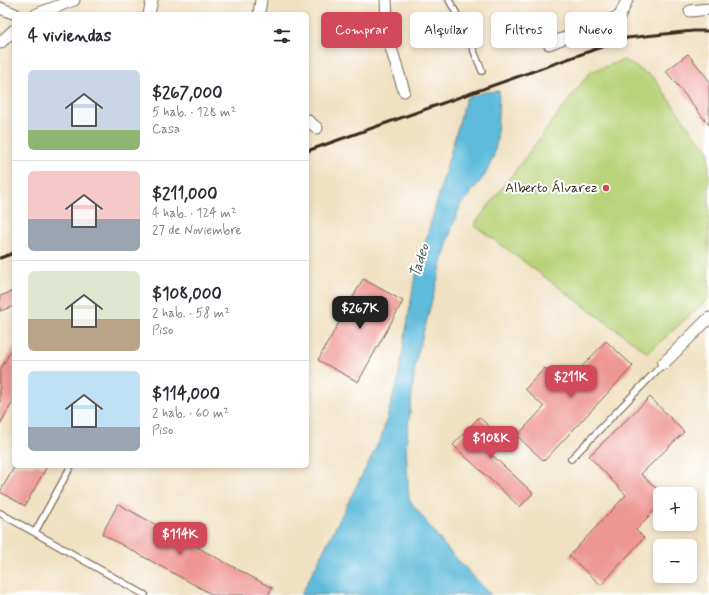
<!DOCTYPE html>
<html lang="es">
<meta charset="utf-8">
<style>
body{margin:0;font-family:Mynerve,sans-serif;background:#f2f2f3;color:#2b2b33;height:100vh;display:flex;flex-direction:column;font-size:15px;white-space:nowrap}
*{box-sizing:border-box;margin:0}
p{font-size:13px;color:#7c7c81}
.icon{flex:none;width:22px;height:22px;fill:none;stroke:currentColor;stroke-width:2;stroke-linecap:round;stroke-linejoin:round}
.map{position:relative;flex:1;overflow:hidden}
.side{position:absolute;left:12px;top:12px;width:297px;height:456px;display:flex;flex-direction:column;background:#fff;border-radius:6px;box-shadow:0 2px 6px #0003}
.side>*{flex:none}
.guide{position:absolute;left:321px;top:12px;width:328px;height:36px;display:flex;gap:8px}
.tools{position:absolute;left:653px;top:487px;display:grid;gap:8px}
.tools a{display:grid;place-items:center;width:44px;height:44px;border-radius:6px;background:#fff;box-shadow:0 2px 6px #0003;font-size:20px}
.price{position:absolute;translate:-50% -34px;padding:0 9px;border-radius:8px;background:#d1495b;color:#fff;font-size:13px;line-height:26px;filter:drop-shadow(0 1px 2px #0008)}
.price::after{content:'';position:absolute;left:50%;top:24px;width:12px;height:9px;margin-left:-6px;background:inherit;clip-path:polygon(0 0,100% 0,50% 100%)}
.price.on{background:#222;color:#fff}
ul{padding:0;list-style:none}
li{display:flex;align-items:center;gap:12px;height:100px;padding:0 16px}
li+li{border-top:1px solid #e1e1e2}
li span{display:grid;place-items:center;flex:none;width:112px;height:80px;border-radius:6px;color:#555}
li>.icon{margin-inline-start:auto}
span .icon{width:48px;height:48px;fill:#fffc;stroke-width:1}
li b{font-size:17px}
h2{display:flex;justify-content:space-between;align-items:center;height:48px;padding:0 16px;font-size:17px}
.chip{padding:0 14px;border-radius:6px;background:#fff;box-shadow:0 2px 6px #0003;font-size:14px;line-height:36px}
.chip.on{background:#d1495b;color:#fff}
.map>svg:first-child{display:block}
.green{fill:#b9d379;stroke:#7a7e4c}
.water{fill:#5ebbdc;stroke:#4c727d}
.building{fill:#ee9693}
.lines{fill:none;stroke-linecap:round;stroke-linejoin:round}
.lane-casing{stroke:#7a6a57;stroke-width:8}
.street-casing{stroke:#7a6a57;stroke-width:13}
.lane{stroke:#fff;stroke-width:5.5}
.street{stroke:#fff;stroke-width:11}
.rail{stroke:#3b2a1e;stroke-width:3}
.poi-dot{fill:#d1495b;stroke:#fff;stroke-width:1.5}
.labels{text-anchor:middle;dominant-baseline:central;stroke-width:4;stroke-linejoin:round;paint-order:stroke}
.poi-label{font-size:14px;fill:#3b2a1e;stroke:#fff;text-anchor:end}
.water-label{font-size:15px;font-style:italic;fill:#475d60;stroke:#fff}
</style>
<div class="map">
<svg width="709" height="595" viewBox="0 0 709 595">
<rect width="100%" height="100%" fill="#fff"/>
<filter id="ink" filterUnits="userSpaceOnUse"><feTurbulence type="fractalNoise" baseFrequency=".025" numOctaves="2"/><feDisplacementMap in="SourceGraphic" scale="8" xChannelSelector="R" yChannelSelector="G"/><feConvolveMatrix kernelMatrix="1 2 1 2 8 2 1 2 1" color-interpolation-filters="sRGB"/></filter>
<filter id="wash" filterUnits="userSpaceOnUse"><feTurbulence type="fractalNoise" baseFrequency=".012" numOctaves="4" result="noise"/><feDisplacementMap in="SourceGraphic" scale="16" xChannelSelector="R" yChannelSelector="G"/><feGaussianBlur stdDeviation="0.9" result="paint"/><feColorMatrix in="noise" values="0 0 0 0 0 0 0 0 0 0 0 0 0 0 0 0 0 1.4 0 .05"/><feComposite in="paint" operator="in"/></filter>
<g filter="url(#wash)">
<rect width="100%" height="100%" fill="#f0e1c2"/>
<path class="green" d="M624,60L654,78L692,132L709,150V298L648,353L474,225L590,72Z"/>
<path class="water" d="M499,91L497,141L493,158L485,175L460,206L449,237L416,360L406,446L409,499L444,545L491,595H301L381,438L398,379L414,282L466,98L485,92Z"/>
<g id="blocks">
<path class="building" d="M688,54L709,80V125L666,71Z
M363,279L403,301L358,382L318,360Z
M14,291V306L0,311V296Z
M606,341L633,366L544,461L517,436L544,407L525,389L545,368L564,386Z
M14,346V400L0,424V370Z
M650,397L684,432L641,474L660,492V504L636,530L644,538L601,585L569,556L626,495L589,456Z
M479,417L505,441L492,455L533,493L520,507L453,445Z
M15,466H47L25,506L0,492Z
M118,504L272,588L268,595H213L102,534Z"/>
</g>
</g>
<g filter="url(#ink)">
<use href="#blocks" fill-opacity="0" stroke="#7a6a57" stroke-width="1"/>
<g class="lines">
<defs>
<path id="lane" d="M449,0L465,29L482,71
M571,459L663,364
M0,513L145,595
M35,532L71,466"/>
<path id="street" d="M386,0L388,38L404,91
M0,8L15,14
M690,11L709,9
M37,14L74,0
M149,14L152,0
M259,14L261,0
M0,43L14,30
M549,44L620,16L627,0
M307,120L317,128
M663,364L709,318"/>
</defs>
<use href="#lane" class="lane-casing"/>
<use href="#street" class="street-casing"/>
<use href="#lane" class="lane"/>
<use href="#street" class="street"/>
<path class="rail" d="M307,151L627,38L693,31H709
M0,258L14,253"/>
</g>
</g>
<circle class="poi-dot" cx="606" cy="188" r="4"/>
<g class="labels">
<g class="poi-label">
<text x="598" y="188">Alberto Álvarez</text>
</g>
<g class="water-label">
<text transform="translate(420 261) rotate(-73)">Tadeo</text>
</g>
</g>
</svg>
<div class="tools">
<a>+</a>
<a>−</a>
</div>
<b class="price on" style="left:360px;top:330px">$267K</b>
<b class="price" style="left:571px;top:399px">$211K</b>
<b class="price" style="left:491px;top:460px">$108K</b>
<b class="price" style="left:180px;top:556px">$114K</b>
<div class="guide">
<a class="chip on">Comprar</a>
<a class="chip">Alquilar</a>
<a class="chip">Filtros</a>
<a class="chip">Nuevo</a>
</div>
<section class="side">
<h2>4 viviendas<svg class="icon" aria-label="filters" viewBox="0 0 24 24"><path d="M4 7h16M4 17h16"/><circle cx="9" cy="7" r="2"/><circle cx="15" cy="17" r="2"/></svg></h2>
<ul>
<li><span style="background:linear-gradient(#c9d6e8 75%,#8fb573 0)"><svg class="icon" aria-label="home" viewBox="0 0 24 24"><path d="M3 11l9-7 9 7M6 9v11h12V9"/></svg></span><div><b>$267,000</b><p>5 hab. · 128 m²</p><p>Casa</p></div></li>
<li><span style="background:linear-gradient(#f6c9c9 60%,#9aa5b1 0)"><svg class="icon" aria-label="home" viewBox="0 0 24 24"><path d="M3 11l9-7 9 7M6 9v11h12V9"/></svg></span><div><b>$211,000</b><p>4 hab. · 124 m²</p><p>27 de Noviembre</p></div></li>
<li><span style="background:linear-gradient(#dfe7d0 60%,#b9a48a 0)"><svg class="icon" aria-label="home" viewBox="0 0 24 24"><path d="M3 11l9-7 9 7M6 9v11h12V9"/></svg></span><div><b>$108,000</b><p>2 hab. · 58 m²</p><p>Piso</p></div></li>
<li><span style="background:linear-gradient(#bfe0f5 70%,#9aa5b1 0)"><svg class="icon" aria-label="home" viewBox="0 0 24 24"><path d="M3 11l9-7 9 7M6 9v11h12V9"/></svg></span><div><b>$114,000</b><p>2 hab. · 60 m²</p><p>Piso</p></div></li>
</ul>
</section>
</div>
